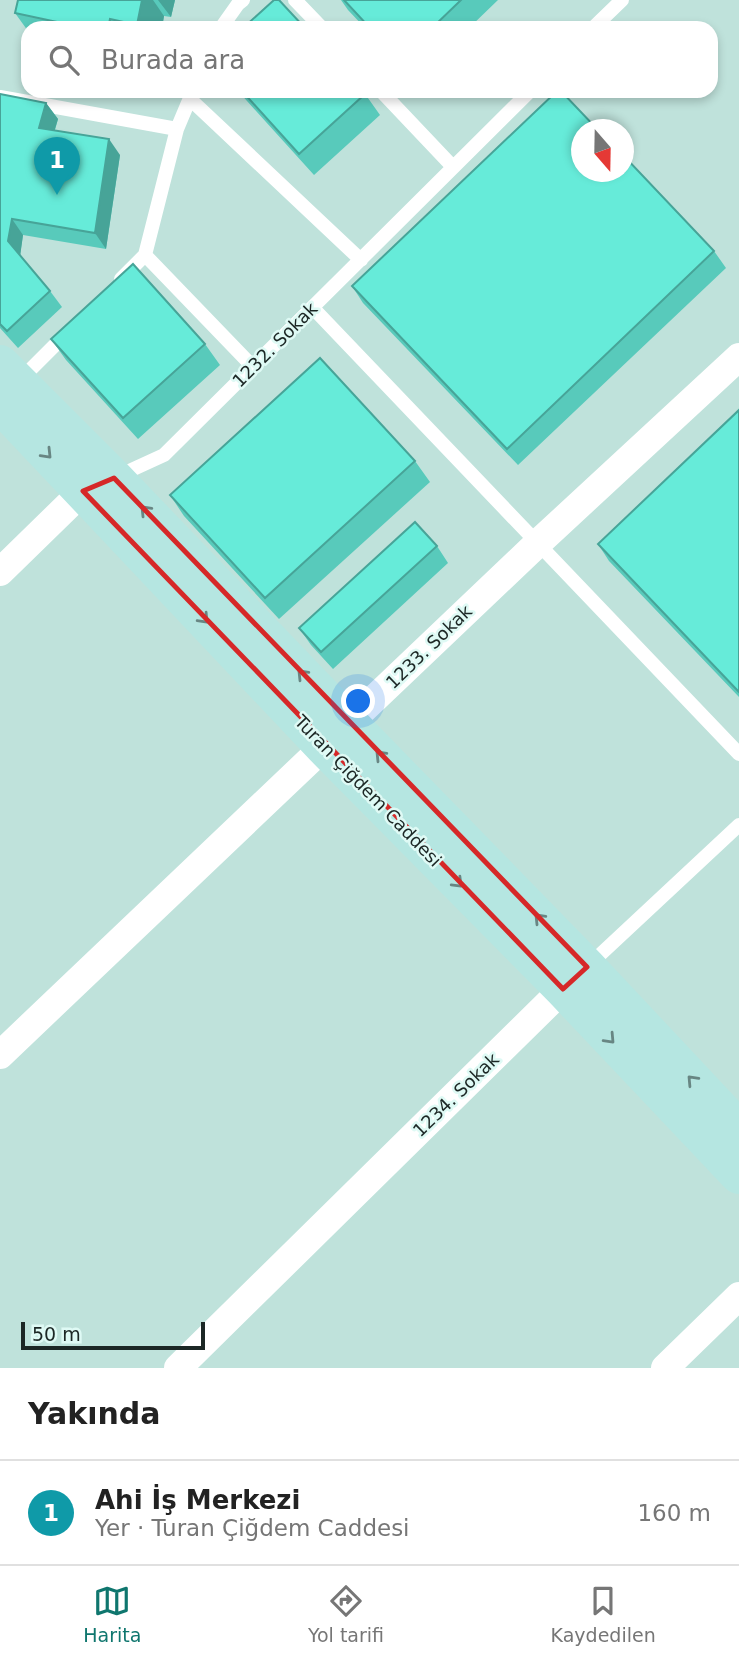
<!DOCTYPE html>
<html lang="tr">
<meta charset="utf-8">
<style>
:root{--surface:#fff;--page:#f6f6f6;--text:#222;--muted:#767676;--line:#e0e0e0;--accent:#0f766e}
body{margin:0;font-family:"DejaVu Sans",sans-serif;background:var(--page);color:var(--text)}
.compass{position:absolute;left:571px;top:119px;width:63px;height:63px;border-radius:50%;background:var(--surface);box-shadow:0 4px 10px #0003;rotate:160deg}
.scale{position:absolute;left:21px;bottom:18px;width:184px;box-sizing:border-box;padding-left:7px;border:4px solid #1c2725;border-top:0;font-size:19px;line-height:24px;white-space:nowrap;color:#1c2725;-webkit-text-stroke:5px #dffaf5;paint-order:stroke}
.you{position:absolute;left:359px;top:702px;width:24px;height:24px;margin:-18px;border:5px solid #fff;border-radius:50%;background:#1a73e8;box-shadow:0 0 0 10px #1a73e833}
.badge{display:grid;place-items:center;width:46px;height:46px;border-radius:50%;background:var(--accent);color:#fff;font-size:23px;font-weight:700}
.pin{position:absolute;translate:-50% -58px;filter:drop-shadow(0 2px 4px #0008)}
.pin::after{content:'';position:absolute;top:37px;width:24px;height:21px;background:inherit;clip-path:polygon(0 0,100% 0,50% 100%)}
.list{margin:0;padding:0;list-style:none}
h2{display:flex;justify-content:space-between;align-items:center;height:91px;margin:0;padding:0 28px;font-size:30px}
h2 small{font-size:23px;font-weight:400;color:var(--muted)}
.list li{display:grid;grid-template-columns:46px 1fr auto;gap:21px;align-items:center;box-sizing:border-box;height:105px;padding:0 28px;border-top:2px solid var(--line)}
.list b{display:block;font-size:26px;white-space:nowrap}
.list p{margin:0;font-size:23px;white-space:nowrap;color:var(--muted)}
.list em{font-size:23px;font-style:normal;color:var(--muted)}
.icon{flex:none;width:38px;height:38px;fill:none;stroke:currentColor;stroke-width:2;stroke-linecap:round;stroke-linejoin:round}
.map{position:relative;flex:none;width:739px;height:1368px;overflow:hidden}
.search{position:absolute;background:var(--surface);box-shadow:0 4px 10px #0003;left:21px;right:21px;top:21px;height:77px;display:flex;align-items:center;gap:18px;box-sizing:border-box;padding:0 24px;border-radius:21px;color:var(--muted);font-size:26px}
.sheet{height:196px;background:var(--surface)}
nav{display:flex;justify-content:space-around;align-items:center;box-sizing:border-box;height:98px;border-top:2px solid var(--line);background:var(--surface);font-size:19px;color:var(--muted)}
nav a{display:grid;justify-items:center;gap:4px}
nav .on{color:var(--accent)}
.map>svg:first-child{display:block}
.built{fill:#bfe2db;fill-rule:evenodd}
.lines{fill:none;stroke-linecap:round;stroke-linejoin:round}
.lane{stroke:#fff;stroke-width:14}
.street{stroke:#fff;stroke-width:28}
.secondary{stroke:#b5e6e1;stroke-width:38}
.wall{fill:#58cabb}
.shaded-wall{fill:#47a498}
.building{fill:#66ebd9;stroke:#47a498;stroke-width:2}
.oneway{stroke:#688683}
.marked{fill:none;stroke:#d62828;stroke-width:5;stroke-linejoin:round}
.labels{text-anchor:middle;stroke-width:5;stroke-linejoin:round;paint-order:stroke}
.street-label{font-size:18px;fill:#1c2725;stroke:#dffaf5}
</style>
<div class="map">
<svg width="739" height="1368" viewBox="0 0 739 1368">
<rect width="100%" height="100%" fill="#d2ede8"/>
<path class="built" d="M0 0H739V1368H0ZM28 28H711V91H28ZM582 130H624V172H582Z"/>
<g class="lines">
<path class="lane" d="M295 0 322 28
M221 28 238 4 243 0
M593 28 622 0
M381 91 453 167
M0 97 177 129
M190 99 361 260
M145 255 253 367
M121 279 145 255 177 129 193 91
M313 308 739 754
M20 380 67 333
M116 477 164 455 530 91
M589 965 739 825"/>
<path class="street" d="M0 572 83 491
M0 1055 538 543 739 357
M178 1368 563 989
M665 1368 739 1296"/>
<path class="secondary" d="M0 364 114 478 349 723 587 967 739 1129
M0 404 324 747 563 989 739 1175"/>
</g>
<path class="wall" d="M18 0H175L171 17 164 16 162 28H28V31L15 13Z
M341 0H498L469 28H365L348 10Z
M238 91H363L380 115 314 175Z
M0 94 46 103 58 119 55 130 120 155 106 249 23 235 20 255 50 291 62 307 18 348 0 328Z
M714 251 726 268 518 465 363 303 352 286Z
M51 339 205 344 220 365 138 439 66 360Z
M739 410V697L609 561 598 544Z
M415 461 430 482 279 619 184 516 170 495Z
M437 546 448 563 333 669 311 645 299 628Z"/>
<path class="shaded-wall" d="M142 0H153L164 16 162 28H139L137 25Z
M158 0H175L171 17Z
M110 19 116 28H108Z
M46 103 58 119 50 145 39 128Z
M109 139 120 155 106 249 95 233Z
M12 219 23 235 20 257 8 241Z"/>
<path class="building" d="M18 0H142L137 25 110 19 108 28H85L15 13Z
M274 0H279L305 28H243Z
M344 0H461L432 28H370Z
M242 91H363L365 94 299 154Z
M557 91H561L598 130H582V172H624V156L714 251 507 449 352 286Z
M0 94 46 103 39 128 109 139 95 233 12 219 8 241 50 291 7 331 0 324Z
M133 264 205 344 123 418 51 339Z
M320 358 415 461 265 598 170 495Z
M739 410V692L598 544Z
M415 522 437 546 321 652 299 628Z"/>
<defs><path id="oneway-chevron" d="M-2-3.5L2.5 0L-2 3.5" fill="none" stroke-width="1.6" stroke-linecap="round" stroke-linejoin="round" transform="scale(1.75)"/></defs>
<g class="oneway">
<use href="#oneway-chevron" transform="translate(47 454) rotate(46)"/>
<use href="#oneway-chevron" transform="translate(145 510) rotate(-134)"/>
<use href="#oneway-chevron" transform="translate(204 619) rotate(47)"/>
<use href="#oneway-chevron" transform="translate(302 674) rotate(-134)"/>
<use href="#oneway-chevron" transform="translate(380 755) rotate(-134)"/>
<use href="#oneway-chevron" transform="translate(458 883) rotate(45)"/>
<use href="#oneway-chevron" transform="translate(539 918) rotate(-134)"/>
<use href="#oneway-chevron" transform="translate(610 1039) rotate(47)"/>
<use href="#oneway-chevron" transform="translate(692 1080) rotate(-133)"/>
</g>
<path class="marked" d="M114 478 587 967 563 989 83 491Z"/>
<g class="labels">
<g class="street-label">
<text transform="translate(275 345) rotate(-45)" y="6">1232. Sokak</text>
<text transform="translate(429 647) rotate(-44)" y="6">1233. Sokak</text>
<text transform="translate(368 791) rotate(46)" y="6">Turan Çiğdem Caddesi</text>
<text transform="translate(456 1095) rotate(-44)" y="6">1234. Sokak</text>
</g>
</g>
</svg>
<svg class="compass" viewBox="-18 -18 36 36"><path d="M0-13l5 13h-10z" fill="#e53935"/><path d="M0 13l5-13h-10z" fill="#767676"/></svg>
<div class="scale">50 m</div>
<div class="you"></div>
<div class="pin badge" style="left:57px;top:195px;background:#0f9aa8">1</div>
<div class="search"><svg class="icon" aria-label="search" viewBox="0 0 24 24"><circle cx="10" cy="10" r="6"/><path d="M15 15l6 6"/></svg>Burada ara</div>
</div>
<section class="sheet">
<h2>Yakında<small></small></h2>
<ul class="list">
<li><span class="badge" style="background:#0f9aa8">1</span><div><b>Ahi İş Merkezi</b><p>Yer · Turan Çiğdem Caddesi</p></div><em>160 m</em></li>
</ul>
</section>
<nav>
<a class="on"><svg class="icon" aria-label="map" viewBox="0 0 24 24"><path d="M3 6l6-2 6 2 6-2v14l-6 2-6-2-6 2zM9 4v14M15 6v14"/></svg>Harita</a>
<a><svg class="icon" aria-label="directions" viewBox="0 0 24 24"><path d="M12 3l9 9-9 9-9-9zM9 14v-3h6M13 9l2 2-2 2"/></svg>Yol tarifi</a>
<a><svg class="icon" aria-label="saved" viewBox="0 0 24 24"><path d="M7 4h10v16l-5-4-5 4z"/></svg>Kaydedilen</a>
</nav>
